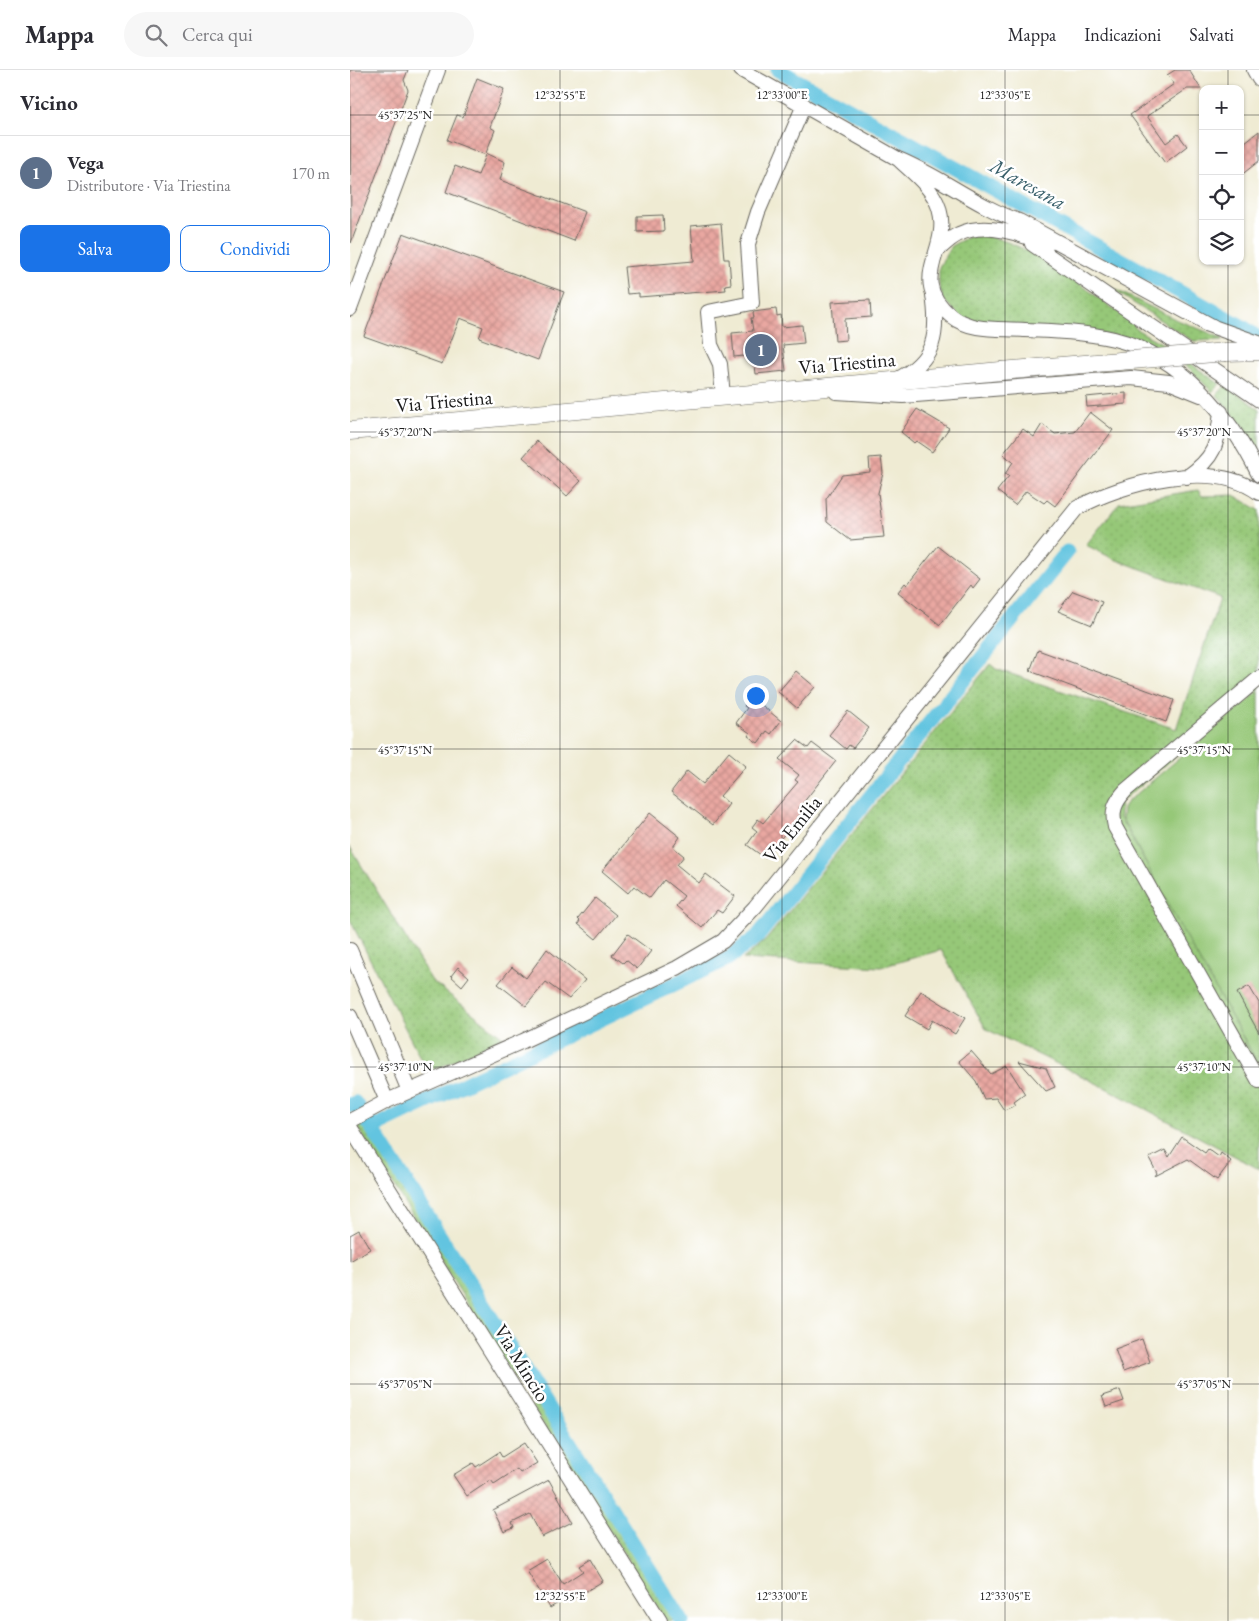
<!DOCTYPE html>
<html lang="it">
<meta charset="utf-8">
<style>
:root{--surface:#fff;--page:#f7f7f7;--text:#2b2b33;--muted:#7c7c81;--line:#e1e1e2;--accent:#1a73e8}
body{margin:0;font-family:"EB Garamond",serif;background:var(--page);color:var(--text)}
.controls{position:absolute;right:15px;top:15px;display:grid;overflow:hidden;border-radius:10px;box-shadow:0 1px 4px #0004}
.controls button{width:45px;height:45px;display:grid;place-items:center;padding:0;border:0;border-bottom:1px solid var(--line);background:var(--surface);color:var(--text);font:25px sans-serif}
.you{position:absolute;left:405px;top:625px;width:18px;height:18px;margin:-12px;border:4px solid #fff;border-radius:50%;background:#1a73e8;box-shadow:0 0 0 8px #1a73e833}
.badge{display:grid;place-items:center;width:32px;height:32px;border-radius:50%;background:var(--accent);color:#fff;font-size:16px;font-weight:700}
.pin{position:absolute;translate:-50% -50%;border:2px solid #fff;box-shadow:0 1px 5px #0006}
.list{margin:0;padding:0;list-style:none}
h2{display:flex;justify-content:space-between;align-items:center;height:65px;margin:0;padding:0 20px;font-size:21px}
h2 small{font-size:16px;font-weight:400;color:var(--muted)}
.list li{display:grid;grid-template-columns:32px 1fr auto;gap:15px;align-items:center;box-sizing:border-box;height:75px;padding:0 20px;border-top:1px solid var(--line)}
.list b{display:block;font-size:19px;white-space:nowrap}
.list p{margin:0;font-size:16px;white-space:nowrap;color:var(--muted)}
.list em{font-size:16px;font-style:normal;color:var(--muted)}
.actions{display:flex;gap:10px;padding:15px 20px}
.actions a{flex:1;padding:11px 0;border:1px solid var(--accent);border-radius:10px;text-align:center;font-size:18px;color:var(--accent)}
.actions .main{background:var(--accent);color:#fff}
.icon{flex:none;width:28px;height:28px;fill:none;stroke:currentColor;stroke-width:2;stroke-linecap:round;stroke-linejoin:round}
.map{position:relative;flex:none;width:909px;height:1551px;overflow:hidden}
header{display:flex;align-items:center;gap:30px;box-sizing:border-box;height:70px;padding:0 25px;background:var(--surface);border-bottom:1px solid var(--line)}
header strong{font-size:24px}
nav{display:flex;gap:28px;margin-inline-start:auto;font-size:18px}
.search{width:350px;height:45px;background:var(--page);display:flex;align-items:center;gap:12px;box-sizing:border-box;padding:0 18px;border-radius:28px;color:var(--muted);font-size:19px}
main{display:flex}
aside{flex:1;background:var(--surface)}
.map>svg:first-child{display:block}
.grass{fill:url(#grass-dots);stroke:#59724a}
.garden{fill:#96c878;stroke:#59724a}
.lines{fill:none;stroke-linecap:round;stroke-linejoin:round}
.canal{stroke:#62c4e0;stroke-width:15}
.building{fill:url(#building-cross-hatch)}
.minor-casing{stroke:#66645c;stroke-width:16}
.major-casing{stroke:#66645c;stroke-width:19}
.minor{stroke:#fff;stroke-width:14}
.major{stroke:#fff;stroke-width:18}
.major-bridge-casing{stroke:#66645c;stroke-width:19;stroke-linecap:butt}
.major-bridge{stroke:#fff;stroke-width:18}
.ticks{fill:none;stroke:#1c1c1c;stroke-width:1;stroke-opacity:0.45}
.labels{text-anchor:middle;stroke-width:5;stroke-linejoin:round;paint-order:stroke}
.street-label{font-size:20px;fill:#1c1c1c;stroke:#fff}
.water-label{font-size:21px;font-style:italic;fill:#385f6a;stroke:#fff}
.ticks-label{font-size:12px;text-anchor:middle;fill:#1c1c1c;stroke:#fff;stroke-width:5;stroke-linejoin:round;paint-order:stroke}
</style>
<header>
<strong>Mappa</strong>
<div class="search"><svg class="icon" aria-label="search" viewBox="0 0 24 24"><circle cx="10" cy="10" r="6"/><path d="M15 15l6 6"/></svg>Cerca qui</div>
<nav><a>Mappa</a><a>Indicazioni</a><a>Salvati</a></nav>
</header>
<main>
<aside>
<h2>Vicino<small></small></h2>
<ul class="list">
<li><span class="badge" style="background:#5c6f8a">1</span><div><b>Vega</b><p>Distributore · Via Triestina</p></div><em>170 m</em></li>
</ul>
<div class="actions"><a class="main">Salva</a><a>Condividi</a></div>
</aside>
<div class="map">
<svg width="909" height="1551" viewBox="0 0 909 1551">
<defs>
<pattern id="grass-dots" width="8" height="8" patternUnits="userSpaceOnUse" patternTransform="scale(1.25)"><rect width="8" height="8" fill="#96c878"/><path d="M2 2h.1M6 6h.1" fill="none" stroke="#81ab67" stroke-width="1.8" stroke-linecap="round"/></pattern>
<pattern id="building-cross-hatch" width="8" height="8" patternUnits="userSpaceOnUse" patternTransform="scale(1.25)"><rect width="8" height="8" fill="#e9a7a1"/><path d="M0 0l8 8M0 8l8-8" fill="none" stroke="#c78f8a"/></pattern>
</defs>
<rect width="100%" height="100%" fill="#fff"/>
<filter id="ink" filterUnits="userSpaceOnUse"><feTurbulence type="fractalNoise" baseFrequency=".02" numOctaves="2"/><feDisplacementMap in="SourceGraphic" scale="10" xChannelSelector="R" yChannelSelector="G"/><feConvolveMatrix kernelMatrix="1 2 1 2 8 2 1 2 1" color-interpolation-filters="sRGB"/></filter>
<filter id="wash" filterUnits="userSpaceOnUse"><feTurbulence type="fractalNoise" baseFrequency=".0096" numOctaves="4" result="noise"/><feDisplacementMap in="SourceGraphic" scale="20" xChannelSelector="R" yChannelSelector="G"/><feGaussianBlur stdDeviation="1.12" result="paint"/><feColorMatrix in="noise" values="0 0 0 0 0 0 0 0 0 0 0 0 0 0 0 0 0 1.4 0 .05"/><feComposite in="paint" operator="in"/></filter>
<g filter="url(#wash)">
<rect width="100%" height="100%" fill="#efebd3"/>
<path class="grass" d="M632 165C685 174 739 222 783 253L786 259 811 273 870 314 862 322 839 298 808 279 778 267 637 254 610 247 593 229 589 215V197L601 176 618 167Z
M754 214 825 249 872 268 873 270 844 271 838 268Z
M876 315 909 339V382L893 356 867 325Z
M848 420 852 426 884 425 909 440V619L770 732V747L909 996V1099L752 1016 636 959 591 880 531 897 393 889 416 870 640 594 646 599 826 659 870 528 764 489 736 475 769 433Z
M0 777 82 911 153 967 78 1003 0 850Z
M9 1046 34 1086 327 1551H316L12 1065 5 1048Z"/>
<path class="garden" d="M909 621V995L837 869 772 749 773 739 777 732Z"/>
<g class="lines">
<path class="canal" d="M428 0 893 257 905 266
M0 1035 5 1033 22 1058 332 1551
M22 1058 377 889 407 867 717 482"/>
</g>
<g id="blocks">
<path class="building" d="M0 0H58L54 10 58 20 1 173Z
M825 0H839L851 19H837L797 46 816 73 828 64 837 76 815 93 780 45 824 14 817 5Z
M127 8 154 19 140 57 145 60 136 83 155 92 150 110 235 142 224 171 96 122 105 96 128 105 136 85 97 70 107 45 113 47Z
M909 61V91L890 106V76Z
M313 145 314 161 287 162V146Z
M371 153 374 189H379L381 214 375 215 376 220 289 227V223L277 224 274 197 344 191 341 156Z
M53 163 214 222 188 290 129 268 133 257 110 248 92 294 14 266Z
M520 230 521 247 495 249 496 270 485 271 482 232Z
M426 239 427 246 431 245 432 257 452 255 454 273 433 275 436 301 406 304 404 285 384 287 382 263 403 261 401 248H404L403 242Z
M776 323V334L737 337 736 327Z
M567 339 599 358 582 382 566 371 564 373 551 362Z
M740 342 763 360 705 436 697 430 694 433 676 421 665 435 647 421 659 406 655 404 663 392 653 384 673 359 684 367 692 354 705 364 725 362Z
M187 371 231 411 217 426 173 387Z
M531 387 533 403 528 423 534 467 500 470 477 452 476 429 492 405 520 402 519 388Z
M588 476 630 509 623 518 621 515 590 555 548 522 555 513 557 515Z
M723 521 752 532 742 555 708 541Z
M688 580 824 630 816 652 680 601Z
M446 601 465 617 447 638 428 622Z
M402 627 431 651 421 664 417 661 408 673 398 666 400 663 386 653 397 638 394 636Z
M498 641 519 658 503 678 499 675 496 679 479 665Z
M447 670 458 678 462 673 486 691 449 738 453 741 415 788 397 775 407 761 402 757 408 749 413 753 448 712 445 710 449 705 429 689Z
M379 682 396 696 370 726 379 734 363 755 321 722 337 701 353 714Z
M300 743 330 767 323 777 334 786 327 795 349 813 356 804 385 826 372 843 367 840 352 858 326 836 334 826 314 810 300 828 284 816 278 823 252 801Z
M245 828 266 845 246 869 228 854 230 851 228 849Z
M278 864 301 881 287 899 276 890 273 893 262 885Z
M197 879 235 910 219 929 196 912 176 936 148 914 162 897 176 908Z
M108 897 119 907 112 916 101 906Z
M899 916 909 933V963L887 923Z
M571 921 615 948 605 964 582 950 577 959 555 946Z
M621 981 641 1004 657 996 675 1024 664 1032 666 1035 654 1040 646 1028 634 1029 626 1011 609 991Z
M669 991 696 998 705 1017 696 1021Z
M832 1067 855 1083 858 1079 869 1087 871 1083 881 1091 867 1110 838 1089 805 1106 807 1103 799 1088 815 1080 819 1087Z
M9 1160 20 1179 0 1191V1165Z
M792 1269 800 1292 773 1302 765 1279Z
M770 1320 774 1331 756 1337 752 1326Z
M174 1373 187 1393 170 1403 167 1399 144 1414 141 1410 117 1426 103 1405 123 1393 126 1397 149 1382 152 1387Z
M199 1410 222 1452 192 1467 180 1444 162 1453 164 1458 154 1462 143 1440Z
M197 1489 213 1514 233 1501 229 1496 240 1489 253 1511 218 1532 216 1528 200 1538 177 1501Z"/>
</g>
</g>
<g filter="url(#ink)">
<use href="#blocks" fill-opacity="0" stroke="#66645c" stroke-width="1"/>
<g class="lines">
<defs>
<path id="minor" d="M391 0 548 89C590 106 626 136 669 151L864 257
M904 0 909 9
M548 89C563 103 582 117 589 138 602 181 555 208 601 246 621 262 650 258 674 260 704 261 735 262 764 269 832 286 880 345 909 405
M682 174 909 330
M587 181C594 175 600 168 609 164 635 151 672 164 697 175
M0 239 88 0
M855 254 909 273
M548 309C585 289 589 265 583 225
M486 322 553 326 781 308 819 312 851 325
M373 326 370 294 361 275 358 242 402 233 398 174 408 142 454 35
M837 407C865 387 867 376 871 342
M909 608 776 720C765 732 761 741 765 757L909 1011
M0 880 59 1021
M0 946 37 1031
M0 1051 37 1031 173 971 327 898 373 871 405 837 727 438C773 413 863 388 909 423
M0 1057 310 1551"/>
<path id="major" d="M876 282 909 281
M0 361 651 301"/>
</defs>
<use href="#minor" class="minor-casing"/>
<use href="#major" class="major-casing"/>
<use href="#minor" class="minor"/>
<use href="#major" class="major"/>
<defs>
<path id="major-bridge" d="M651 301 876 282"/>
</defs>
<use href="#major-bridge" class="major-bridge-casing"/>
<use href="#major-bridge" class="major-bridge"/>
</g>
</g>
<path class="ticks" d="M210 0V1551M432 0V1551M655 0V1551M878 0V19M0 45H853M890 45H909M878 191V1551M0 362H909M0 679H909M0 997H909M0 1314H909"/>
<g class="labels">
<g class="street-label">
<text transform="translate(497 293) rotate(-5)" y="7">Via Triestina</text>
<text transform="translate(94 331) rotate(-5)" y="7">Via Triestina</text>
<text transform="translate(442 759) rotate(-51)" y="7">Via Emilia</text>
<text transform="translate(172 1293) rotate(58)" y="7">Via Mincio</text>
</g>
<g class="water-label">
<text transform="translate(678 114) rotate(29)" y="7">Maresana</text>
</g>
</g>
<g class="ticks-label">
<text x="210" y="29">12°32'55"E</text>
<text x="432" y="29">12°33'00"E</text>
<text x="655" y="29">12°33'05"E</text>
<text x="55" y="49">45°37'25"N</text>
<text x="55" y="366">45°37'20"N</text>
<text x="854" y="366">45°37'20"N</text>
<text x="55" y="684">45°37'15"N</text>
<text x="854" y="684">45°37'15"N</text>
<text x="55" y="1001">45°37'10"N</text>
<text x="854" y="1001">45°37'10"N</text>
<text x="55" y="1318">45°37'05"N</text>
<text x="854" y="1318">45°37'05"N</text>
<text x="210" y="1530">12°32'55"E</text>
<text x="432" y="1530">12°33'00"E</text>
<text x="655" y="1530">12°33'05"E</text>
</g>
</svg>
<div class="controls">
<button>+</button>
<button>−</button>
<button><svg class="icon" aria-label="locate" viewBox="0 0 24 24"><circle cx="12" cy="12" r="6"/><path d="M12 2v4M12 18v4M2 12h4M18 12h4"/></svg></button>
<button><svg class="icon" aria-label="layers" viewBox="0 0 24 24"><path d="M12 4l9 5-9 5-9-5zM3 14l9 5 9-5"/></svg></button>
</div>
<div class="you"></div>
<div class="pin badge" style="left:411px;top:280px;background:#5c6f8a">1</div>
</div>
</main>
